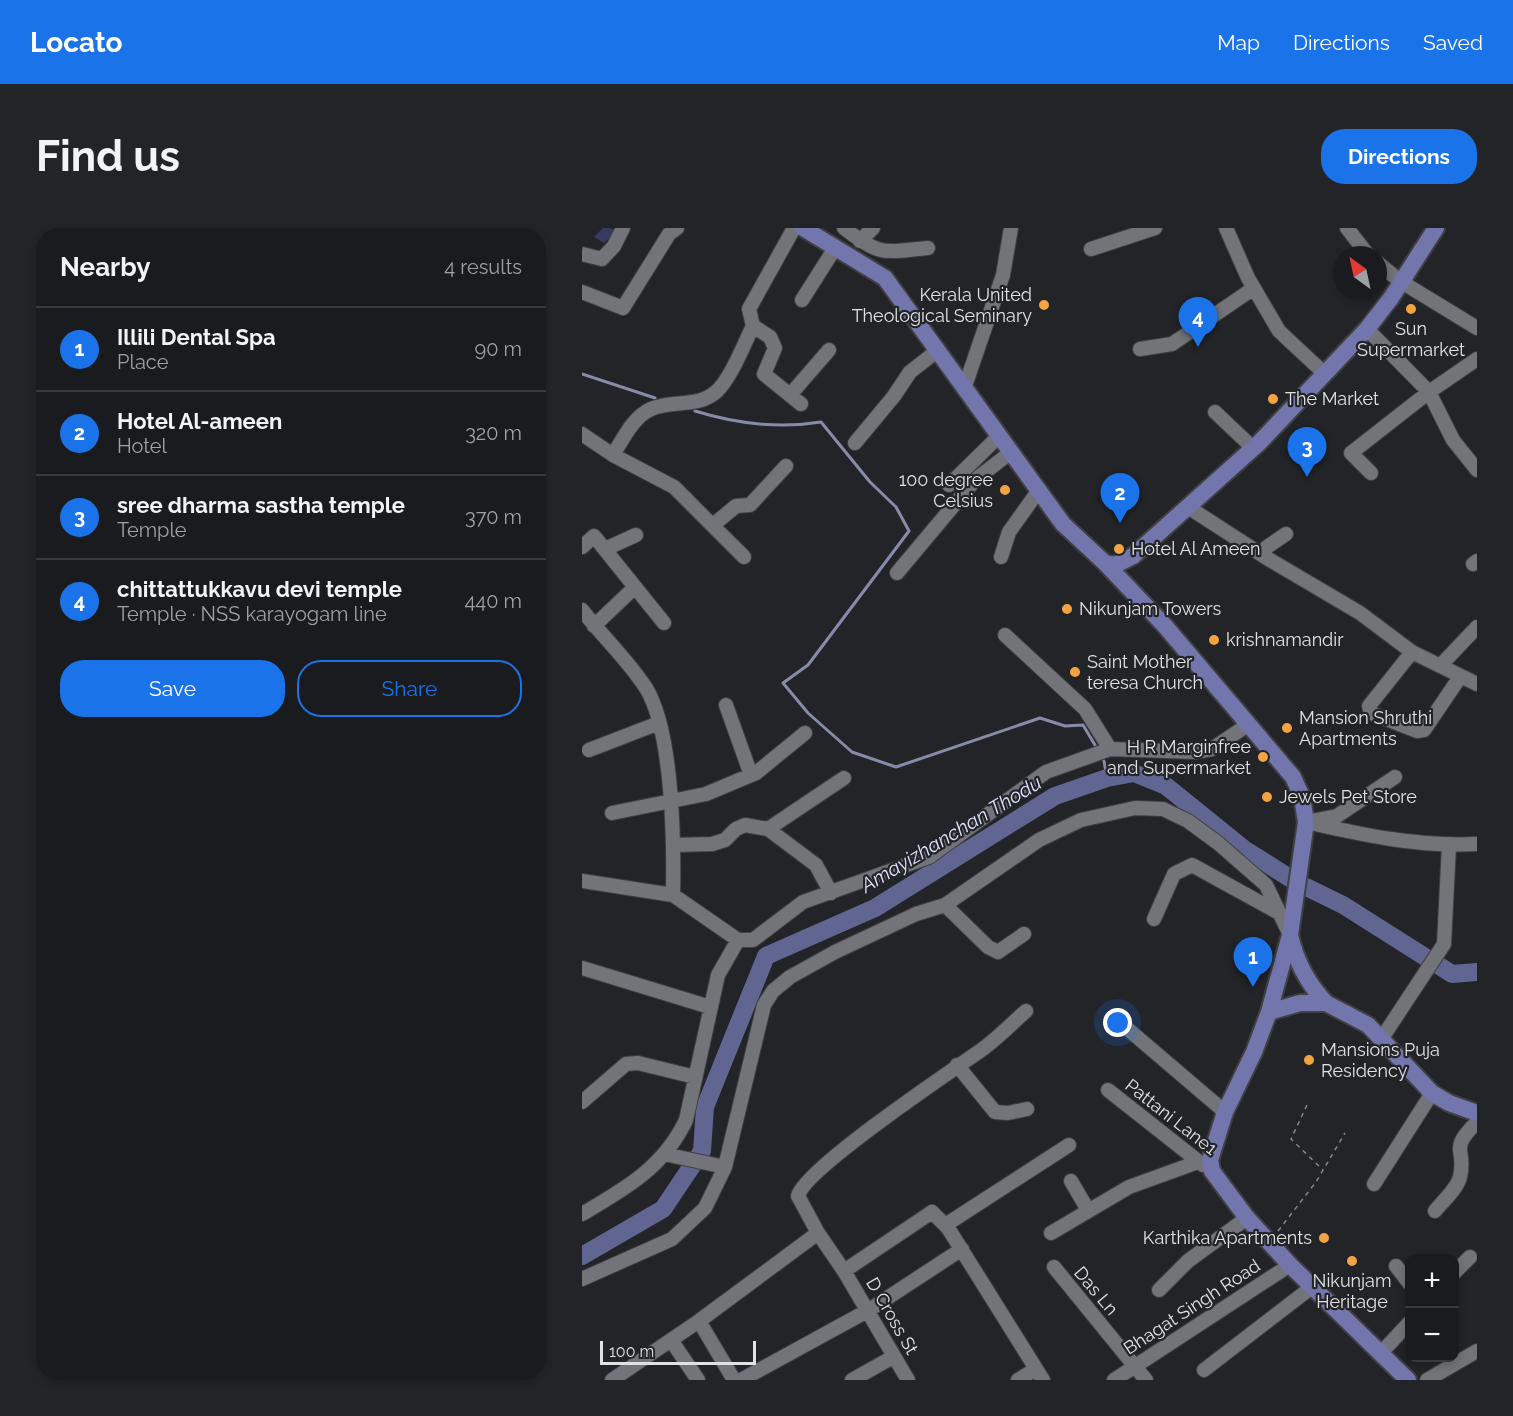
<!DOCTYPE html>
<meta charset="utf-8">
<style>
:root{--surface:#1a1b1e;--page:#232427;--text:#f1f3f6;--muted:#9fa1a4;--line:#38393c;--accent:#1a73e8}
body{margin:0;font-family:Raleway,sans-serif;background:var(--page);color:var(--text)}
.controls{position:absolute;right:18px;bottom:18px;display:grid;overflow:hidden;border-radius:12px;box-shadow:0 3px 9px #0003}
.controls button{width:54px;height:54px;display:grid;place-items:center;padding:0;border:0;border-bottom:2px solid var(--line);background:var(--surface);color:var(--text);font:30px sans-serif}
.compass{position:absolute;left:751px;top:18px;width:54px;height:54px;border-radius:50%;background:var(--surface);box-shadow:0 3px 9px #0003;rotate:327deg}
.scale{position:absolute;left:18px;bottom:15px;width:156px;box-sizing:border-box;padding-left:6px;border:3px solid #e0e1e3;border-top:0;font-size:16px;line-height:21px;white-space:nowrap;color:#e0e1e3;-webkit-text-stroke:4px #232428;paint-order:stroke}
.you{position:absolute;left:536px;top:795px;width:21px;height:21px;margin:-15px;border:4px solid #fff;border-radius:50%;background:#1a73e8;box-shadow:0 0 0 9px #1a73e833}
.badge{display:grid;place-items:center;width:39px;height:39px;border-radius:50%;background:var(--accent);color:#fff;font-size:20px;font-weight:700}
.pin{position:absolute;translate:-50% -50px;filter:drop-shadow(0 2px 3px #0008)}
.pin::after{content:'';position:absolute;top:32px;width:21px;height:18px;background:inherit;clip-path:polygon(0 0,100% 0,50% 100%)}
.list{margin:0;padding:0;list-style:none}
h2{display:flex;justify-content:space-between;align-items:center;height:78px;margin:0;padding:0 24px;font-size:26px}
h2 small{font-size:20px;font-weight:400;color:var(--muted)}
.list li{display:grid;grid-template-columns:39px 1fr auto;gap:18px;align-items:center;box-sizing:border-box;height:84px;padding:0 24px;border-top:2px solid var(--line)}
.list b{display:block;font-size:22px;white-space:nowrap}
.list p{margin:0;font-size:20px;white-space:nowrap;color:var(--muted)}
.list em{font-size:20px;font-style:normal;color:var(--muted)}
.actions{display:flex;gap:12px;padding:18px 24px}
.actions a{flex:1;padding:14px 0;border:2px solid var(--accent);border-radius:24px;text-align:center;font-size:21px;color:var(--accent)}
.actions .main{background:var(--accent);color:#fff}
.map{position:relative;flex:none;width:895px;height:1152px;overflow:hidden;border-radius:24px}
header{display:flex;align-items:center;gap:36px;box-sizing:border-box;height:84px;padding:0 30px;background:var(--accent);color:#fff}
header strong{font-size:28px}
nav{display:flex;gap:33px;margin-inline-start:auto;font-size:21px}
.intro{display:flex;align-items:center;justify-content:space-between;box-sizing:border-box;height:144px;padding:0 36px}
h1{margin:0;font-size:42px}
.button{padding:15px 27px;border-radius:24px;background:var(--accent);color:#fff;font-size:21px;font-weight:700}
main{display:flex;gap:36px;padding:0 36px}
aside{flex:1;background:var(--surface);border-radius:24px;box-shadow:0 3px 9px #0003}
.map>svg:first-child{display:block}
.green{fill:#383b61}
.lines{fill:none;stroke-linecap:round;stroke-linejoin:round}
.stream{stroke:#868baa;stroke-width:3}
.river{stroke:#606691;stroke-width:18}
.minor-casing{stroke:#404043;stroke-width:16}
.major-casing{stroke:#404043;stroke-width:20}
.path{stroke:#87888b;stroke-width:1.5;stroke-dasharray:4.5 4.5;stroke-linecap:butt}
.minor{stroke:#737479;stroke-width:14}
.major{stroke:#7276ad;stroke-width:16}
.poi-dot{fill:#f3a442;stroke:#232428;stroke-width:2}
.labels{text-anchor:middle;stroke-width:4.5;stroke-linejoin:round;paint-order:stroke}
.poi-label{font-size:18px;fill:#e0e1e3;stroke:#232428;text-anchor:start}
.street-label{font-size:18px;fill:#e0e1e3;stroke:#232428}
.water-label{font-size:20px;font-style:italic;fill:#dce1fe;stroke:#232428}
</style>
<header>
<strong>Locato</strong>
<nav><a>Map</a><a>Directions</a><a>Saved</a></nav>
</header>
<div class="intro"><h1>Find us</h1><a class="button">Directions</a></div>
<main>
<aside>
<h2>Nearby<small>4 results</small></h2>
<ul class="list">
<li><span class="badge">1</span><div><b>Illili Dental Spa</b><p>Place</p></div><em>90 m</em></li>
<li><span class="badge">2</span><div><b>Hotel Al-ameen</b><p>Hotel</p></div><em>320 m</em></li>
<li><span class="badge">3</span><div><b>sree dharma sastha temple</b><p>Temple</p></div><em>370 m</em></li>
<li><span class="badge">4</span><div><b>chittattukkavu devi temple</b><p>Temple · NSS karayogam line</p></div><em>440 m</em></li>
</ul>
<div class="actions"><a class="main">Save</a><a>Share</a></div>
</aside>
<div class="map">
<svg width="895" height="1152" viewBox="0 0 895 1152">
<rect width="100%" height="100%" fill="#232428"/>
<path class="green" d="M21 0H29L33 4 22 15 12 9Z"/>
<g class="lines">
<path class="stream" d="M0 146 73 170
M113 183C155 196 196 201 239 194L288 254 314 279 327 303 226 437 201 455 226 485 270 524 314 539 458 490 483 498 501 497 513 517
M522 533 525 550"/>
<path class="river" d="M0 1028 81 981 120 923 123 879 184 728 293 680 473 568 525 550 552 545 584 558 662 621 714 654 761 677 870 746 895 744"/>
<defs>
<path id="minor" d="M262 0C299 29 301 24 346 20
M644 0 666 50 697 103 743 146
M765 0 786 27
M278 13 291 0
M509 21 573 0
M0 26 20 31 32 18 41 0
M796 35 818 53 895 100
M0 64 41 80 87 6 95 0
M220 72 253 20
M171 98 188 109 193 120 182 146 219 176
M785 101 847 164 871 212 895 242
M558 121 590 116 672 60
M382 161 421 47 429 0
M208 167 247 122
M633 184 671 220
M0 206 31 227 92 259 162 329
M273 215 312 168 328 144 355 123
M31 227C41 211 51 189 69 181 91 171 115 181 135 163 149 150 162 116 171 98L167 81 212 0
M789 245 769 225 847 164 895 131
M367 257 417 208
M606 279 688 332 778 385 830 424 895 456
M131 297 154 278 168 277 204 238
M0 319 12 308 82 395
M23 321 54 307
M680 327 685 319 704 306
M419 329 427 304 457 262
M891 336 895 333
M315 345 393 252 429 224
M0 382C20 408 46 432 64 460 91 504 92 615 91 667
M12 398 53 359
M423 407 503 481 528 521
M830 424 787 478 789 485 835 503 842 502 878 449
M858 438 895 399
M144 477 169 547
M7 522 77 495
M30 585 124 566 174 545 223 505
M729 593 755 588 813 549
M724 594C781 607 836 619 895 616
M186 601 234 637 249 665
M93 617 130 616 143 612 154 601 163 597 186 601 262 550
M0 653 91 667 156 712H171L221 674 347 629 464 544 528 521 613 524 630 521 667 496
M363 677 406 719 416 724 442 706
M572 691 592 646 610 637 699 686
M0 740 128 779
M541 797 643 884
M800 810 862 716 867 617
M375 837 413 884 426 885 445 881
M526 862 621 937
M0 874 44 836 56 835 113 849
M82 926 143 939
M489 953 506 982
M792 956 850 865
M853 983C861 973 875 961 878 949 885 919 865 924 895 894
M0 986C43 961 82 939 104 892L136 747 156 712
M236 1005 216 968C223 941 365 846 395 825 413 813 428 797 444 783
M469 1005 547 959 616 934
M814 1038 828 1056
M472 1039 564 1152
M262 1043 326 1152
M872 1045 888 1029
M0 1051 90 1011 123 980 143 939 182 777 191 763 208 749 253 724 334 686 363 677 457 612 499 592 553 580 581 581 606 593 636 615 684 657 708 707
M577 1062 606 1033 665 990
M117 1093 152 1152
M89 1112 116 1152
M798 1126 828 1094
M622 1142 730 1059
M30 1152 117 1093 236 1005 262 1043 350 984 366 1000
M159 1152 287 1082 380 1021
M270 1152 311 1129
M436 1152 454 1141
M461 1152 366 1000 368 994 487 917
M532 1152 708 1037
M845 1152 895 1123"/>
<path id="major" d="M221 0 303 50 481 296 523 335 583 398 711 549 720 569 724 594 708 707 687 784 672 824 643 884 628 932 630 943 665 990 708 1037 826 1152
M523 335 533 337 551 328 677 215 785 101 809 70 854 0
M708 707C714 734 725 755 744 775
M687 784 718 775H744L786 797 850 865 867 875 895 885"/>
</defs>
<use href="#minor" class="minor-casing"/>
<use href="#major" class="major-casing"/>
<path class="path" d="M725 877 709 911 741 942
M696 1003 734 954 763 905"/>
<use href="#minor" class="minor"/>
<use href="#major" class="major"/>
</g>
<g class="poi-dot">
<circle cx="462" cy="77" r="6"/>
<circle cx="829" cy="81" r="6"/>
<circle cx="691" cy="171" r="6"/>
<circle cx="423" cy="262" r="6"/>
<circle cx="537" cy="321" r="6"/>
<circle cx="485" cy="381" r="6"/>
<circle cx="632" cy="412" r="6"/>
<circle cx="493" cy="444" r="6"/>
<circle cx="705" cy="500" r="6"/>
<circle cx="681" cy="529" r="6"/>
<circle cx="685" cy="569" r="6"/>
<circle cx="727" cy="832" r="6"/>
<circle cx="742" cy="1010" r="6"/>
<circle cx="770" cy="1033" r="6"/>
</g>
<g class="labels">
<g class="poi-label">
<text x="450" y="73" text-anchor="end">Kerala United<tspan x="450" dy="21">Theological Seminary</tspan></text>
<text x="829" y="107" text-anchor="middle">Sun<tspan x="829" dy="21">Supermarket</tspan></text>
<text x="703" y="177">The Market</text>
<text x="411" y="258" text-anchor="end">100 degree<tspan x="411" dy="21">Celsius</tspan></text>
<text x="549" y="327">Hotel Al Ameen</text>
<text x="497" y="387">Nikunjam Towers</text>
<text x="644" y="418">krishnamandir</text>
<text x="505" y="440">Saint Mother<tspan x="505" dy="21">teresa Church</tspan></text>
<text x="717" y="496">Mansion Shruthi<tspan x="717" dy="21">Apartments</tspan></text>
<text x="669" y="525" text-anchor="end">H R Marginfree<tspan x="669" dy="21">and Supermarket</tspan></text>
<text x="697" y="575">Jewels Pet Store</text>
<text x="739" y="828">Mansions Puja<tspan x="739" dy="21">Residency</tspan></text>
<text x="730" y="1016" text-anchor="end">Karthika Apartments</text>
<text x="770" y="1059" text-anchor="middle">Nikunjam<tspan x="770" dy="21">Heritage</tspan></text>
</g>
<g class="street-label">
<text transform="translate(589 889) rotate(38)" y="6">Pattani Lane1</text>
<text transform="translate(514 1063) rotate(50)" y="6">Das Ln</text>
<text transform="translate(610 1079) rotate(-33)" y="6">Bhagat Singh Road</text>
<text transform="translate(310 1088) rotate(60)" y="6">D Cross St</text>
</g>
<g class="water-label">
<text transform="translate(369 606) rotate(-31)" y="7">Amayizhanchan Thodu</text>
</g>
</g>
</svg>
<div class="controls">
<button>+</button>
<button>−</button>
</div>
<svg class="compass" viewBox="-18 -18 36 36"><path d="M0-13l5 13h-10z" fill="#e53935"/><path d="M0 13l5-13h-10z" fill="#9fa1a4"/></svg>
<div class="scale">100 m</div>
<div class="you"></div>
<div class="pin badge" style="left:671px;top:759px">1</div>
<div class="pin badge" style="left:538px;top:295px">2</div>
<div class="pin badge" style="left:725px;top:249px">3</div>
<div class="pin badge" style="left:616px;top:119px">4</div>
</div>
</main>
